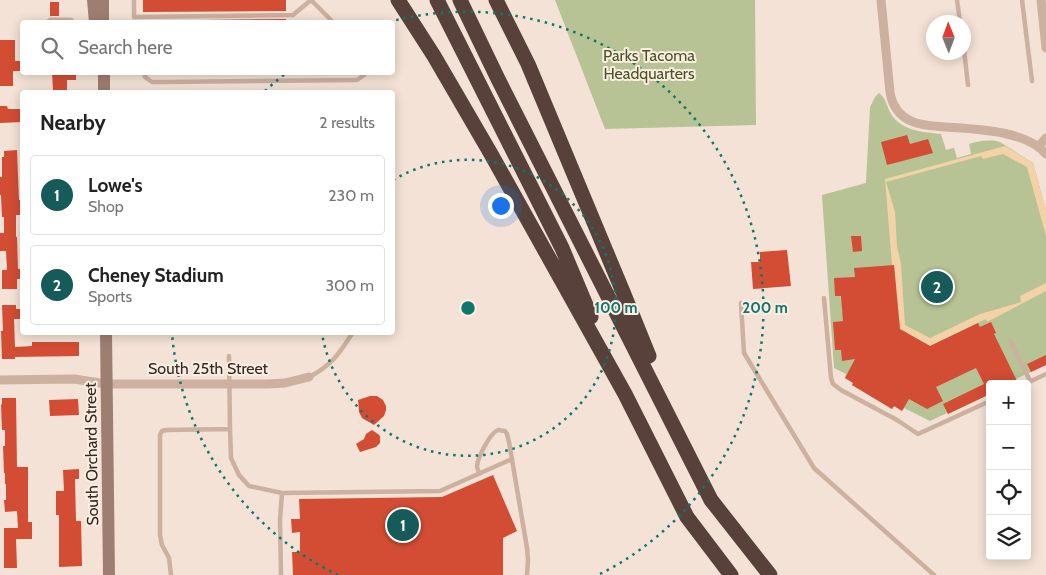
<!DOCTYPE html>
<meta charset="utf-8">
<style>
:root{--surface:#fff;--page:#f2f2f2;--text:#222;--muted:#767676;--line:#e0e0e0;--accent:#165a59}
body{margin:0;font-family:Cabin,sans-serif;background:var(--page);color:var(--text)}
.controls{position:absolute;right:15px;bottom:15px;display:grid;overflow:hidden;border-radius:5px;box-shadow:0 2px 12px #0003}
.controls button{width:45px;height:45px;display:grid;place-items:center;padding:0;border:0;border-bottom:1px solid var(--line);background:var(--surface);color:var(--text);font:25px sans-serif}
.compass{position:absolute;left:926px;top:15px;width:45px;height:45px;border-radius:50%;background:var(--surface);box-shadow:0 2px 12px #0003;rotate:359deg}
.you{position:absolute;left:500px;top:205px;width:18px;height:18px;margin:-12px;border:4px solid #fff;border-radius:50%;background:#1a73e8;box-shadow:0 0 0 8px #1a73e833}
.badge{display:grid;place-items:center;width:32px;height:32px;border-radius:50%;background:var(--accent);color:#fff;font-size:16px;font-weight:700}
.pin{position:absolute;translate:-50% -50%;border:2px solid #fff;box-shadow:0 1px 5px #0006}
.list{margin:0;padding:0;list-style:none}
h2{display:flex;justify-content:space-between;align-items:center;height:65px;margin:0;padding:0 20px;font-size:21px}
h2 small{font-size:16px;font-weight:400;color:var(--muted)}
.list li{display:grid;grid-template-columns:32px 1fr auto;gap:15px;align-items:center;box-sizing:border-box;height:80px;margin:0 10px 10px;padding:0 10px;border:1px solid var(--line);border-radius:5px}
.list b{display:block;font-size:19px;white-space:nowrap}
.list p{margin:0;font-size:16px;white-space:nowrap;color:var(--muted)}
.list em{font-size:16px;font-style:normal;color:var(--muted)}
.icon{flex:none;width:28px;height:28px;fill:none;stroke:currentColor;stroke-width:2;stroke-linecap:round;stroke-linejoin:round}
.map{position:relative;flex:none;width:1046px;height:575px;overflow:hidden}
.search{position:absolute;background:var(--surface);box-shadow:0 2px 12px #0003;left:20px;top:20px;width:375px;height:55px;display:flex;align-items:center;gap:12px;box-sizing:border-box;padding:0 18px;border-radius:5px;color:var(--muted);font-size:19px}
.panel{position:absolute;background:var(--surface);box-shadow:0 2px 12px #0003;left:20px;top:90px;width:375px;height:245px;border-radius:5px}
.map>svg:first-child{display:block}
.green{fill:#b7c394}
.sand{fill:#f3d2a7}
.building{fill:#d24d34}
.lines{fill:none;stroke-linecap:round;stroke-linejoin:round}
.lane{stroke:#ccb0a0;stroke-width:4.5}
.street{stroke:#ccb0a0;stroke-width:9}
.secondary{stroke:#9f7e72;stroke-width:12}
.highway{stroke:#57413a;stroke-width:15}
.ring{fill:none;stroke:#0f766e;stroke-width:2.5;stroke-dasharray:2.5 5}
.labels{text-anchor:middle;stroke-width:4;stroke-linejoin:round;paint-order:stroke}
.park-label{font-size:16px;fill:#485526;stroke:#fbede2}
.street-label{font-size:16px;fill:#352824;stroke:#fbede2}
.centre{fill:#0f766e;stroke:#fbede2;stroke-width:2.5}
.ring-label{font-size:15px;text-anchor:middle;font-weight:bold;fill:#0f766e;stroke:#fbede2;stroke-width:4;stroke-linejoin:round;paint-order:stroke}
</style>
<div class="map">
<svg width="1046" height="575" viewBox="0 0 1046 575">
<rect width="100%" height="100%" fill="#f3e2d5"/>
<path class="green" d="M555 0H755L756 125 605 129Z
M879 93C887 100 886 105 891 114 902 131 922 132 941 134L946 150 954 148 957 158 971 154 969 144C979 141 989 139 1000 142L1033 163 1046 210V365L1016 379 990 384V394L948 414 947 413 930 421 904 408 902 411 894 406 892 409 852 385 853 383 845 378 846 374 834 368 822 195 866 183 870 107 875 97Z"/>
<path class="sand" d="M1005 146 1033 163 1046 210V236L1027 167 1003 154 983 159 981 156 886 182 895 212 897 246 901 264 905 325 930 338 980 314 1021 302 1020 296 1046 283V291L987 322 986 319 930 346 900 329 894 265H892L885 179Z"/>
<path class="building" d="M143 0H286V11L143 12Z
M50 2H59V16H50Z
M286 19V22H200V20Z
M0 40H15V61H22V71H13V86H0Z
M52 72H76V80H67V90H53Z
M0 106H7L8 109H21V114H22V122L0 123Z
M907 135 910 144 928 139 933 153 887 165 881 142Z
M17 150 19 200H22V215H16V237H17L18 269H22V279H17V289H2V270H7L6 251H0V233H4V217H2L1 195H0V177H2V157H4V151Z
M851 236H861L862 251 853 252Z
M787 250 791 286 753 289 751 262H760V252Z
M894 265 900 329 930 346 978 323 980 327 991 322 996 333 994 334 1017 381 1011 384H990V394L948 414 943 404 984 384 976 368 936 387 943 401 927 409 909 399 902 411 894 406 892 409 852 385 853 383 845 378 855 359 842 361 841 350H835L833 322 843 321 841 296H835L834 278 855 277 854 268Z
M2 305H16V309H22V319H14L15 347 32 346V342H79V356L15 357V359H2L1 331H3Z
M1046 355V365L1031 372 1027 364Z
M370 396H377L383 400 386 406V410L384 416 374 425 362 418 359 412 358 400Z
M2 398H16L17 467H28V522H32V539H16L17 568H4V528H18L17 511 5 512 4 500H6V484H5V473H4L3 446H5V430H2L1 405 2 404Z
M78 399 79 415 50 416 49 400Z
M372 430 378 434 380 436V443L376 447 360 452 356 444 364 439 366 434Z
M79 469V479H75L76 521H81L82 566 59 567V515H56V491H64L63 470Z
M493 475 517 531 503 538V575H293L292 552H300V532L292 533 291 519H300L299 499 442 497Z"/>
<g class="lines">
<path class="lane" d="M134 0V17L293 15 311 0
M311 0 333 22
M957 0 960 22
M1022 0 1032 81
M964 50 968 85
M144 72 145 77 152 82H164L357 80 364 75V72
M824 298 831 378 833 384 841 390 897 420 918 434 990 401
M741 303 744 353 814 468 934 575
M1010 340 1030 381
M229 356 230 429 231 458 239 475 249 486 282 493 440 491 512 459
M309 377C331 366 340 353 353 332
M1025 384 1046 374
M479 474C479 472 477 468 477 466 478 457 490 433 498 430L505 431 507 434 509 442 527 548 528 560 527 575
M171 575 169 558 162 545 160 535V435L162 431 166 430 230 429
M281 575 280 520 282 493"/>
<path class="street" d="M881 0 890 92C892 105 898 115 911 121 921 126 934 126 945 127 974 129 1026 130 1046 154
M1041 0 1046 48
M51 22H70
M1039 146 1046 138
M0 380 74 379 107 384H268L285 383 309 377"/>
<path class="secondary" d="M93 0 95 22
M103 22V0
M104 72V92
M106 332 109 575"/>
<path class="highway" d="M398 0 434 56 491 154 625 394 687 517 731 575
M437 0 562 248 591 317
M460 0 498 79 711 500 770 575
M496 0 528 64 623 292 649 356"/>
</g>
<g class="ring">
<path d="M393 180A148 148 0 1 1 322 334"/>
<path d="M338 575A297 297 0 0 1 172 334M265 91A297 297 0 0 1 285 74M389 22A297 297 0 0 1 598 575"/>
</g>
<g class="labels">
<g class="park-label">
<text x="649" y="61">Parks Tacoma<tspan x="649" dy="18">Headquarters</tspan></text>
</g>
<g class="street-label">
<text x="208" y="374">South 25th Street</text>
<text transform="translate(91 454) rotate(-91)" y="6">South Orchard Street</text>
</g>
</g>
<circle cx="468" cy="308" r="8" class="centre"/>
<g class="ring-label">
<text x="616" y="313">100 m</text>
<text x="765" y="313">200 m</text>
</g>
</svg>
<div class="controls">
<button>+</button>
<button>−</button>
<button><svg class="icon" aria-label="locate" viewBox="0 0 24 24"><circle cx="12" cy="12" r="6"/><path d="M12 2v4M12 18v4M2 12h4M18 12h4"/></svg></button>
<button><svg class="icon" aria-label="layers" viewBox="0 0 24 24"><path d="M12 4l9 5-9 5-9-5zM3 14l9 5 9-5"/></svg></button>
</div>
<svg class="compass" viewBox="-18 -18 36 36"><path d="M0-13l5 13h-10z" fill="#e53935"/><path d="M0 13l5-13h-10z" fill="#767676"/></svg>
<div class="you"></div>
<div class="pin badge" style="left:403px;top:525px">1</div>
<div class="pin badge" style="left:937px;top:287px">2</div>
<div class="search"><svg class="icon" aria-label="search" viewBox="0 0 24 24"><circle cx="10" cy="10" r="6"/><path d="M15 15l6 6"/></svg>Search here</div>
<section class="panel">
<h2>Nearby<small>2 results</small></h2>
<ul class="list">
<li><span class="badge">1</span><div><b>Lowe's</b><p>Shop</p></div><em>230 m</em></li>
<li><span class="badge">2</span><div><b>Cheney Stadium</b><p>Sports</p></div><em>300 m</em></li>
</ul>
</section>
</div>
